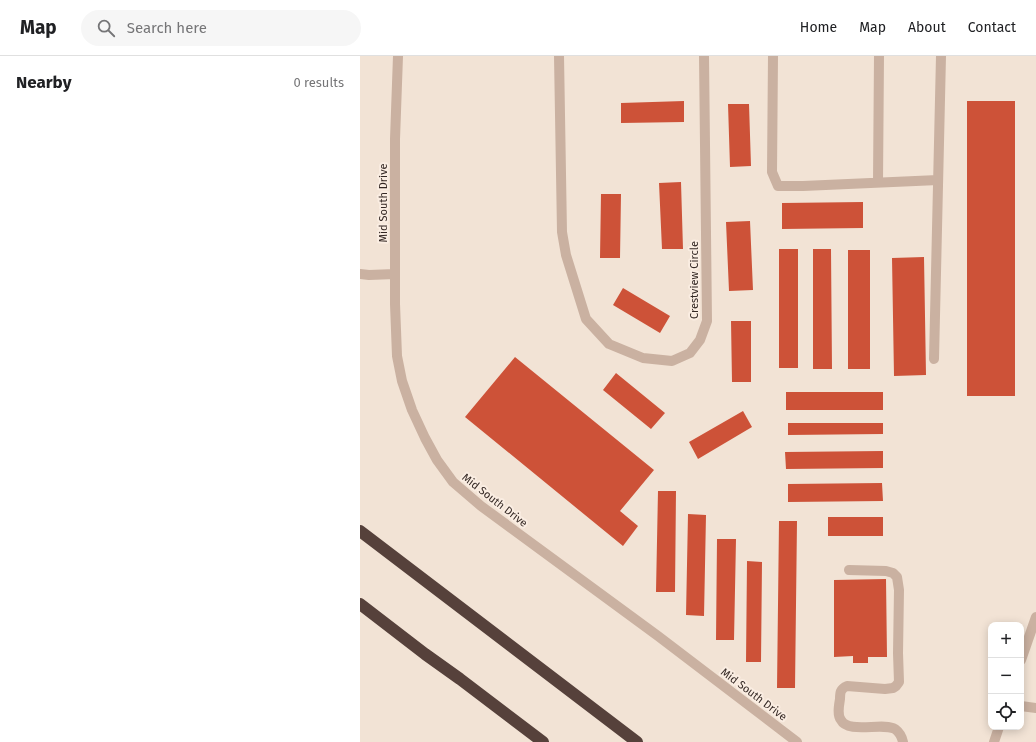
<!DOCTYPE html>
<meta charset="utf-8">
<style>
:root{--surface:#fff;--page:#f6f6f6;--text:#202124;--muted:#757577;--line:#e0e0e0}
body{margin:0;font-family:"Fira Sans",sans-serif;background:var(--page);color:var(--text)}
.controls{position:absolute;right:12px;bottom:12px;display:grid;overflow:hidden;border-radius:8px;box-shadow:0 2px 10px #0003}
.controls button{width:36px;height:36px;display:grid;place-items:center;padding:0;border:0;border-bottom:1px solid var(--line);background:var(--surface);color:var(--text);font:20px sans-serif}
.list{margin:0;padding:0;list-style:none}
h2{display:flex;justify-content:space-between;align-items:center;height:52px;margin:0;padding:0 16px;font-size:17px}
h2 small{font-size:13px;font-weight:400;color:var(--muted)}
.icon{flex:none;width:22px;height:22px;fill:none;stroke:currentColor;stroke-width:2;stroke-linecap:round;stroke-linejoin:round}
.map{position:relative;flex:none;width:676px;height:686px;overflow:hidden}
header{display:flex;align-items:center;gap:24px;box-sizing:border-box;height:56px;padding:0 20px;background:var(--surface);border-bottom:1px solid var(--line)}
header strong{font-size:19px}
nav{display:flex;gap:22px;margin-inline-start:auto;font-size:14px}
.search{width:280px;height:36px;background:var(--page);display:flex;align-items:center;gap:10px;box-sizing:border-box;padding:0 14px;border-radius:22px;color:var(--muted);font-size:15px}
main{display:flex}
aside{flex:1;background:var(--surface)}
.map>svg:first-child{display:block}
.building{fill:#cd5238}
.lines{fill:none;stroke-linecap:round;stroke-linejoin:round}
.minor{stroke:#cab1a1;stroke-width:10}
.highway{stroke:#56413b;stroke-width:12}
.labels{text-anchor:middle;stroke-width:4;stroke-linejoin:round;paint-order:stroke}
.street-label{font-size:11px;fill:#342824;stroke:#faede2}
</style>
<header>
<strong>Map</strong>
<div class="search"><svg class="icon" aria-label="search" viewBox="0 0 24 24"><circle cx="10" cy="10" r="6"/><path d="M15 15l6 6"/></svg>Search here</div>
<nav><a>Home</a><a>Map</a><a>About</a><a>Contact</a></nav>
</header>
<main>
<aside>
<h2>Nearby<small>0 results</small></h2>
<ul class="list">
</ul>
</aside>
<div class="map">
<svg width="676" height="686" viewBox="0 0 676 686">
<rect width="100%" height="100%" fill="#f2e3d5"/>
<path class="building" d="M324 45V66L261 67V47Z
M607 45H655V340H607Z
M368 48H389L391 110 370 111Z
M321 126 323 193H302L299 127Z
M241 138H261L260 202H240Z
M503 146V172L422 173V147Z
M390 165 393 234 369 235 366 166Z
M419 193H438V312H419Z
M453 193H471L472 313H453Z
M488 194H510V313H488Z
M564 201 566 319 534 320 532 202Z
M263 232 310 260 300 277 253 249Z
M371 265H391V326H372Z
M155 301 294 414 260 455 278 470 263 490 105 361Z
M256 317 305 357 291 373 243 334Z
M426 336H523V354H426Z
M383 355 392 371 338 403 329 386Z
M428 367H523V378L428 379Z
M523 395V412L426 413 425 396Z
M522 427 523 445 428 446V428Z
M298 435H316L315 536H296Z
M328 458 346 459 344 560 326 559Z
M468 461H523V480H468Z
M419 465H437L435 632H417Z
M357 483H376L374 584H356Z
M387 505 402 506 401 606H386Z
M526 523 527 601H508V607H493V600L474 601V524Z"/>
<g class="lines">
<path class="minor" d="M38 0 35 83V248L37 300 42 325 52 354 65 382 77 404 93 426 121 450 298 580 437 686
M199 0 202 176 206 199 226 263 249 288 283 302 312 305 330 297 340 284 347 265 344 0
M413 0 412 116 418 130H443L578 124
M518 126 519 0
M0 218 9 219 35 218
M574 303 581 0
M489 514 526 515 533 517 537 521 539 534 538 597 539 626 536 630 533 632 525 633 487 630C480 633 480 637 480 643 479 649 477 659 481 664 488 678 523 666 535 673 539 676 542 681 543 686
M661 604 676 561
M661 650 676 652
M634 686 639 671"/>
<path class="highway" d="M0 475 277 686
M0 548 65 598 100 623 183 686"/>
</g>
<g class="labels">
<g class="street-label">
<text transform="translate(23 147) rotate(-90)" y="4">Mid South Drive</text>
<text transform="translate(334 224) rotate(-90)" y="4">Crestview Circle</text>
<text transform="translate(135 444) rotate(38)" y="4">Mid South Drive</text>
<text transform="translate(394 638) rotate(37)" y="4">Mid South Drive</text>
</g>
</g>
</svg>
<div class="controls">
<button>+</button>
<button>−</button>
<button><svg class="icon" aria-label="locate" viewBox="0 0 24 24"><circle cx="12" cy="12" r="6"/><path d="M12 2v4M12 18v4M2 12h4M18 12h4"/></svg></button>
</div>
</div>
</main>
